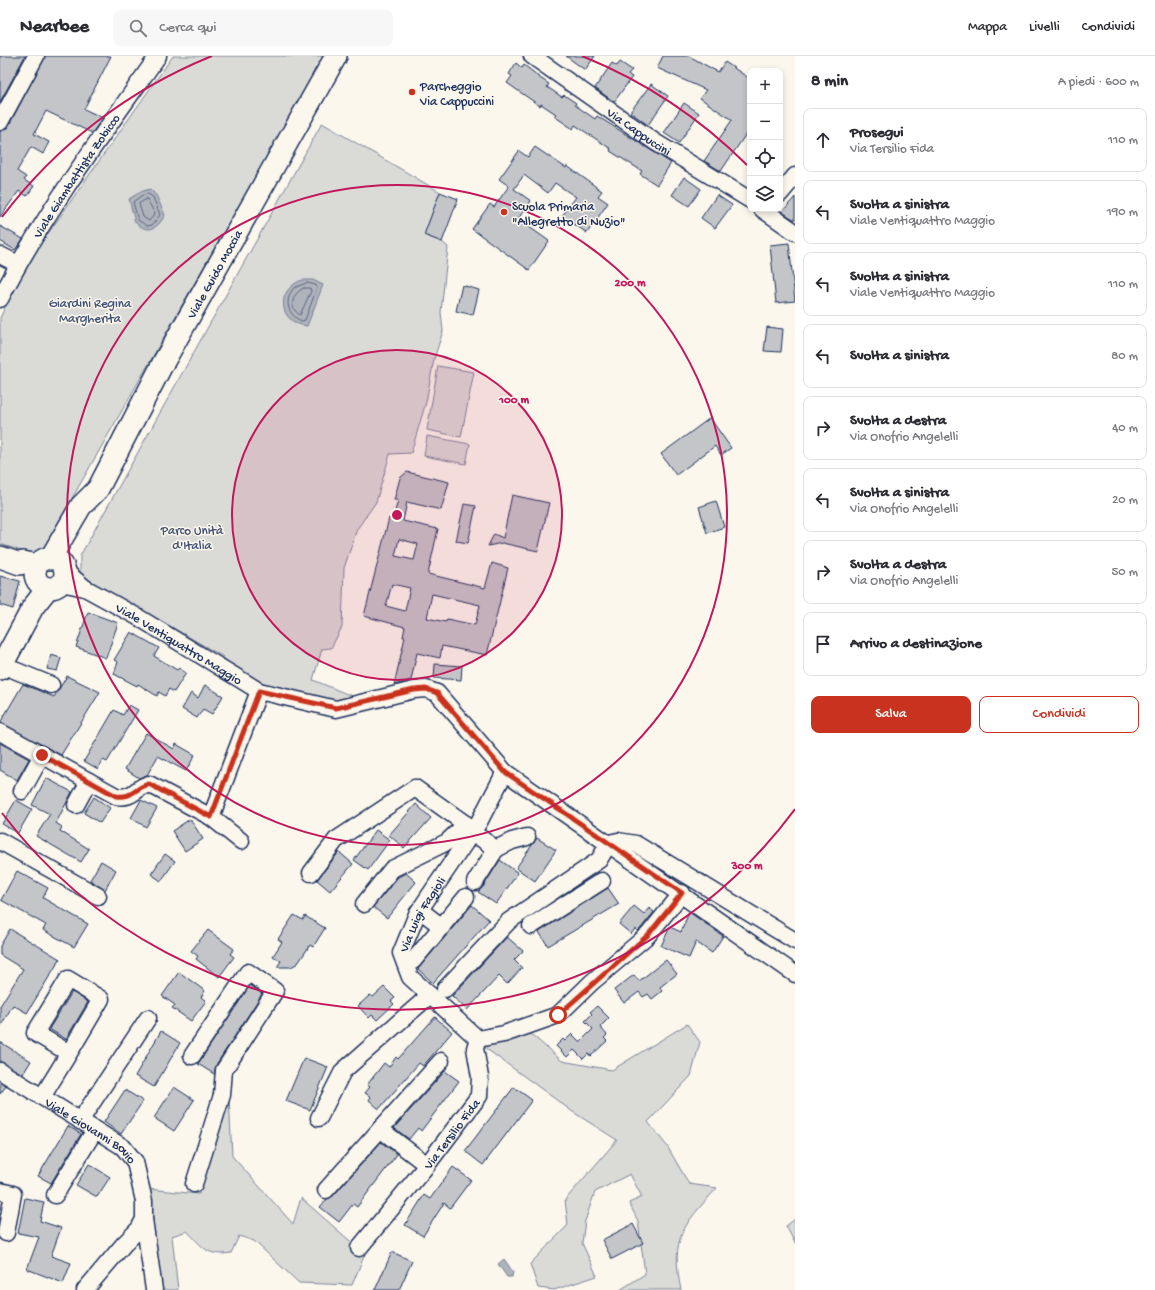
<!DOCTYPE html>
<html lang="it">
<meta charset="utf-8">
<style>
:root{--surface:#fff;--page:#f7f7f7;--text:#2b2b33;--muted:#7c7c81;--line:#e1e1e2;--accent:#c8321e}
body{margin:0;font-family:"Gochi Hand",sans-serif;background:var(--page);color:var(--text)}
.controls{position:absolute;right:12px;top:12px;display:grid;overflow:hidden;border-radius:8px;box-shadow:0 2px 6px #0003}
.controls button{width:36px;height:36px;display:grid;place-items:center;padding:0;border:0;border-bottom:1px solid var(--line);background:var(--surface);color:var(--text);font:20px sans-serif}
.stop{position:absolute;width:12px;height:12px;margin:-9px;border:3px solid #c8321e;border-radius:50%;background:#fff}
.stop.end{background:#c8321e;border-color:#fff;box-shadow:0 1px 4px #0008}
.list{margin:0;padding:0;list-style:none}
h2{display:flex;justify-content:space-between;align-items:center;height:52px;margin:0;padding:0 16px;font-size:17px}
h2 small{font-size:13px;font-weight:400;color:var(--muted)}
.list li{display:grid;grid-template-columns:26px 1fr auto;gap:12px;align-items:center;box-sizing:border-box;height:64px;margin:0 8px 8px;padding:0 8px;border:1px solid var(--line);border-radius:8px}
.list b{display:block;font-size:15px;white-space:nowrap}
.list p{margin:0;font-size:13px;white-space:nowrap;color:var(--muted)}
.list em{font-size:13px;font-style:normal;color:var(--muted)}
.actions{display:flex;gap:8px;padding:12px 16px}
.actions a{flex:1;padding:9px 0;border:1px solid var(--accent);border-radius:8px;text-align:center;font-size:14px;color:var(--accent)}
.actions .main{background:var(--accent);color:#fff}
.icon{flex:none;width:22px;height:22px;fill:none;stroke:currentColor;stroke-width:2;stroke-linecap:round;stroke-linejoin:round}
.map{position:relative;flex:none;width:795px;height:1234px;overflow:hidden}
header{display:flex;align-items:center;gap:24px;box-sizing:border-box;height:56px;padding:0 20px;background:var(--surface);border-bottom:1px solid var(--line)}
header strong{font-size:19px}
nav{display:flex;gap:22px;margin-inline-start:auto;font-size:14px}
.search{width:280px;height:36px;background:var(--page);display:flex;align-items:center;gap:10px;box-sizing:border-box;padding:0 14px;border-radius:8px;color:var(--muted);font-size:15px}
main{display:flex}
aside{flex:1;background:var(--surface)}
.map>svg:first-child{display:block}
.green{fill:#dadad7;stroke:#7a849a}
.water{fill:#afb3bb;stroke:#747e96}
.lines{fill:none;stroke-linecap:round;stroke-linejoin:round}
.shore{stroke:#566483;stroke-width:1}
.building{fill:#c3c5c9;stroke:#1b2f5e;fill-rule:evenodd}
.minor-casing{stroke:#1b2f5e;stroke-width:19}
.major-casing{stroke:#1b2f5e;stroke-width:24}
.minor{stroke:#fbf7ec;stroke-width:16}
.major{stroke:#fbf7ec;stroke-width:21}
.route{stroke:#c8321e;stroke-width:5}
.ring{fill:none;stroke:#c2185b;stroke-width:2}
.poi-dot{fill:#c8321e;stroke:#fbf7ec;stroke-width:1.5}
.labels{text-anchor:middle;stroke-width:3;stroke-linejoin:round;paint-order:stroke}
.poi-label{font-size:13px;fill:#1b2f5e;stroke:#fbf7ec;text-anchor:start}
.street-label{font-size:13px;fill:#1b2f5e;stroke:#fbf7ec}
.park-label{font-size:13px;fill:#415176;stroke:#fbf7ec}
.centre{fill:#c2185b;stroke:#fbf7ec;stroke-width:2}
.ring-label{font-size:12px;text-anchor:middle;font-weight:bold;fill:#c2185b;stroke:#fbf7ec;stroke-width:3;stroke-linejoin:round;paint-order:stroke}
</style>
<header>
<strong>Nearbee</strong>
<div class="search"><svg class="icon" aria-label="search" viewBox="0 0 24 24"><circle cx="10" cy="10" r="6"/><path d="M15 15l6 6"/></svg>Cerca qui</div>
<nav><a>Mappa</a><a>Livelli</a><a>Condividi</a></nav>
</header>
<main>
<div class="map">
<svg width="795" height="1234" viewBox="0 0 795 1234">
<rect width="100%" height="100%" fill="#fbf7ec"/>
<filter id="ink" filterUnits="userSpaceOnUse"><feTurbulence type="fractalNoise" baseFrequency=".025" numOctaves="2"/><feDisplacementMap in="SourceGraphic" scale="8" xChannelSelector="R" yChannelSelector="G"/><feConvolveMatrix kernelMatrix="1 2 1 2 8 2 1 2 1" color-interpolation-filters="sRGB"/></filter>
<g filter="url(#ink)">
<path class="green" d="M173 0H324L42 495 37 500 0 488V262L23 213Z
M322 67 440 136 424 179 442 186 448 191 441 256 443 275 434 303 426 346 411 397 390 398 376 446 357 473 344 512 342 571 331 592 322 593 313 624 359 643 331 647 266 629 230 609 222 600 80 519V500Z
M438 310 474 316 461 381 427 374Z
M427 380 470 388 466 408 424 400Z
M687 968 700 986 691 1020 648 1066 667 1090 689 1128 717 1132C683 1170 670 1181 681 1234H620L645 1218 638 1165 629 1147 642 1141 630 1118 595 1136 585 1165 582 1187 597 1220 554 1234 538 1232 530 1208 568 1169 565 1144 617 1084 573 1056 481 989 531 978 562 1005 612 1014Z
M228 1022 232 1100 293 1168 301 1142 365 1198 352 1229 299 1227 254 1185 239 1180 231 1197C207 1201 203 1191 187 1175L172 1180 178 1234H160L148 1133 199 1138Z
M795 1163V1187L786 1170Z"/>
<path class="water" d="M150 133 156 139 165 159C157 174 147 178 135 166L129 143 140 136Z
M302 224H313L323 229 307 270C278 267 275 234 302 224Z
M504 1203 513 1216 512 1221H507L498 1208Z"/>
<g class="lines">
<path class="shore" d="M148 138 153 141 160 159 152 169 147 170 138 164 133 146 141 140Z
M147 143 155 158 149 165 143 161 139 148Z
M307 227 316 229 317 232 305 264 302 265C288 260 283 244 294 232Z
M304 232H310L311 235 300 259C288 252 292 237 304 232Z"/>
</g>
<path class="building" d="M0 0H25L0 46Z
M45 0H111L84 53 103 62 92 77 46 55 34 78 49 86 43 98 31 91 17 115 26 121 24 124 34 130 27 140 19 135 0 161V75L8 71Z
M566 0H595L585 14Z
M663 0H689L718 16 725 6 750 23V72L721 115 704 105 732 64 700 42 706 34 657 12Z
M620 6 632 14 628 18 632 21 614 46 595 32 612 7 617 10Z
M516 7 522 12 524 9 537 19V20L549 28 547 31 562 41 564 39 576 47 575 49 595 63 597 60 671 107 657 129 640 118 642 115 610 95 611 93 575 69 573 73 554 60 556 58 541 48 540 50 507 27 512 20 509 18Z
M651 28 668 40 648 69 630 56Z
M684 47 699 57 679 87 664 77Z
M535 91 566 112 567 110 602 135 598 140 608 147 587 177 562 160 576 141 555 127 548 137 524 119 514 133 531 145 518 163 549 185 529 214 472 173 490 148 494 151 509 130 499 123 519 95 528 101Z
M684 121 701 133 689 150 672 139Z
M440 136 458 143 442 186 424 179Z
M717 139 732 149 715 172 701 162Z
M795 141V164L782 156Z
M0 170 23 183 15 194 0 185Z
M789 187 795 245 776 247 770 189Z
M462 229 479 234 473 259 456 255Z
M767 271 783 273 781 296 764 295Z
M710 362 731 392 721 399 715 390 676 419 661 398Z
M407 416 449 426 441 454 407 446 403 465 438 473 428 518 485 532 492 507 508 512 487 599 442 590 440 602 417 597 411 624 394 629 405 581H403L405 571 364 560 389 462 393 463 398 444H394L400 422ZM399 483 418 488 414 504 395 500ZM392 528 410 532 405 555 386 550ZM432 538 480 549 475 569 447 563 446 566 427 562Z
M512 439 549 447 538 495 502 487 488 490 494 478 503 482Z
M716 445 724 471 707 477 699 451Z
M464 448 476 450 468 487 456 485Z
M0 520 20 525 13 553 0 549Z
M88 556 118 567 106 602 76 591Z
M131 576 159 592 154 600 177 614 179 612 186 617 174 636 169 633 165 640 159 636 157 640 138 628 137 630 114 618 118 606 114 604Z
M51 599 61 602 57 615 47 613Z
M435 608 462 610 461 624 434 622Z
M67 620 100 636 61 699 0 667 23 628 54 641Z
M205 629 223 640 212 658 203 653 197 662 182 653 191 637 198 642Z
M129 649 138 654 107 706 103 704 98 713 84 705 114 654 123 659Z
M146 677 174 693 176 688 195 699 186 715 158 700 147 719 139 722 125 713Z
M0 687 29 703 17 724 0 714Z
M46 722 72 736 56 767 62 771 60 775 89 793 81 806 36 780 50 758 32 749Z
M94 741 110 752 100 767 84 757Z
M16 744 32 753 18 777 2 768Z
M141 744 157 752 146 771 131 762Z
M416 748 431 762 404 792 389 779Z
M190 763 203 783 185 795 172 775Z
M376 774 390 784 368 814 354 804Z
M537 782 556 794 535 825 516 812Z
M339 796 353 808 330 835 317 824Z
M165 798 175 805 161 825 151 818Z
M500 804 518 817 496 848 478 836 483 831Z
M101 805 116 814 105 834 90 824Z
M17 815 48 832 43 842 88 868 74 891 43 874 46 869 1 844Z
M406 817 416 826 387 862 373 851 398 821Z
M608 832 619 848 548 890 539 876Z
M472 849 489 864 433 927 418 913Z
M634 850 644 858 649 852 654 856 641 872 638 875 635 873 631 878 619 868Z
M689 856 723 880 712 897 696 886 689 902 661 890 670 871 681 876Z
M294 859 303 864 305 860 325 872 313 891 310 889 298 907 291 911H277L281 905 273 900 282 886 278 883Z
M10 873 60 903 27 957 13 949 0 971V950L23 913 0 899V890Z
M208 874 234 893 230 898 234 901 219 921 196 903 198 900 191 895Z
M507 881 523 895 514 904 522 912 507 928 499 920 467 954 452 940Z
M666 904 677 918 660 931 662 935 652 943 648 938 643 941 639 936 624 947 614 934 634 919 639 925Z
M179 916 205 935 201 941 206 945 191 965 172 952 175 949 162 940Z
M250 929 262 938 216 1009 214 1018 198 1008Z
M384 931 395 942 391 945 394 948 377 964 372 959 369 962 358 950 370 939 373 941Z
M72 936 88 946 66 983 49 973Z
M597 950 609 962 600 971 607 979 604 982 607 985 591 1000 588 998 583 1003 574 994 567 1001 556 990 563 983 565 985 572 978 580 986 593 973 585 965 592 958 590 956Z
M435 961 452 976 423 1010 419 1007 379 1053 369 1044 371 1041 365 1037 370 1031 367 1029 384 1007 389 1011 396 1001 398 1003Z
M161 975 180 987 154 1031 135 1020Z
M0 986 31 1005 23 1018 0 1006Z
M304 1002 328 1011 310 1054 286 1045Z
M445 1015 459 1025 421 1075 418 1072 409 1083 394 1072Z
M0 1026 6 1030 0 1038Z
M174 1031 194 1044 174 1075 154 1062Z
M514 1031 532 1044 483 1109 465 1095Z
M125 1034 143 1045 121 1078 104 1066Z
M68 1070 81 1078 51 1127 38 1120Z
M381 1086 397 1098 395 1101 357 1151 353 1148 339 1166 320 1151 327 1143 333 1140Z
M89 1108 110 1121 97 1141 76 1129Z
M453 1111 471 1124 450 1152 444 1147 423 1180 405 1169 424 1139 430 1143Z
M25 1142 44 1146 40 1165 61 1172 51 1200 71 1207 63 1227 27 1213 39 1181 18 1177Z
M633 1168 643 1187 612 1203 602 1184Z
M392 1196 412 1205 399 1234H375Z"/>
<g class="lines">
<defs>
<g id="minor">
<path id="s1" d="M532 0 655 86 750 144"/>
<path d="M0 66 36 0"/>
<path d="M780 138 795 120"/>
<path d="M762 153 795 176"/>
<path d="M0 199 18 208"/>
<path id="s2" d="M0 243C44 157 102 79 158 0"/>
<path id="s3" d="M64 514 85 532 136 560 259 635 336 653 414 634 426 633 437 637 505 716 795 918"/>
<path d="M61 527 85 532"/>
<path d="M2 609 51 629"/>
<path d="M0 676 116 740C134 743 134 732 149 728L211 761 241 785"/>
<path d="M22 735 42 699"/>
<path d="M76 749 89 725"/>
<path d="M211 761 259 635"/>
<path d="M472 776 496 793 475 826"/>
<path d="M0 785 98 840"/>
<path d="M496 793 512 785 527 781"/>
<path d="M311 817 336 784 415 732 474 774"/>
<path d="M364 848 392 813 447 786 466 768"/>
<path d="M420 854 442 871"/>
<path d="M531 870 602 825"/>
<path d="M413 905 466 841"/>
<path d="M445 933 509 865 599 804 609 787 618 785 636 788 795 885"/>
<path id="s4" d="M478 983 410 921 401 897 417 858 479 766 505 716"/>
<path d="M478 983 504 978 558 959 592 926 648 879 682 837"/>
<path d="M192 1000 248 916 275 935 224 1014 222 1039 194 1128"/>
<path id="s5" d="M0 1015 123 1091 135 1106 144 1145V1163L139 1173 124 1188 85 1234"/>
<path d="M42 1041C62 1009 82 976 101 943L68 923 35 977 69 997"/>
<path d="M319 1062 343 1015 430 939"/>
<path d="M80 1065 148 962"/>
<path d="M380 1073 427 1109"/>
<path d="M326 1134 441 1005"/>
<path d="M0 1135 13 1138 6 1177"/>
<path d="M55 1139 95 1074"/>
<path d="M144 1163 154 1234"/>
<path id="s6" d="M359 1192 427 1109 479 1040 480 1021 475 992 478 983"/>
</g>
<g id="major">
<path d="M0 501 20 508 23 506 37 509"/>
<circle cx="50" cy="517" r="15"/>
<path id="s7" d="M50 503 81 450 98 433 162 309 336 0"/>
<path d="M0 613 33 551 48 532"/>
</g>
</defs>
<use href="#minor" class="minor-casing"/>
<use href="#major" class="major-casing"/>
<use href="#minor" class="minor"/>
<use href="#major" class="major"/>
</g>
</g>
<g class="lines" filter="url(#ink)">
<path class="route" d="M42 699 116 740C134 742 134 732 149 728L211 761 259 635 336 652 414 634 426 633 437 637 505 716 682 837 648 879 558 959"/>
</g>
<circle cx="397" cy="459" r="165" fill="#c2185b" fill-opacity=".12"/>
<g class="ring">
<circle cx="397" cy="459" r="165"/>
<circle cx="397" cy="459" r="330"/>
<path d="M795 753A495 495 0 0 1 2 757M2 161A495 495 0 0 1 212 0M582 0A495 495 0 0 1 747 109"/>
</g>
<g class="poi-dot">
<circle cx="412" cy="36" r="4"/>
<circle cx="504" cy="156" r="4"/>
</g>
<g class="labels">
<g class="poi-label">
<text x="420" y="34">Parcheggio<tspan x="420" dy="15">Via Cappuccini</tspan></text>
<text x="512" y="154">Scuola Primaria<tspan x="512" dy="15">"Allegretto di Nuzio"</tspan></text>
</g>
<g class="street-label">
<text dy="5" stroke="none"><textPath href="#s1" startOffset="131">Via Cappuccini</textPath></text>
<text dy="5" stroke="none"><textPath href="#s2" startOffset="145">Viale Giambattista Zobicco</textPath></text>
<text dy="5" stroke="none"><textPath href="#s7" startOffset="330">Viale Guido Moccia</textPath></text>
<text dy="5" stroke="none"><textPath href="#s3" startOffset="137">Viale Ventiquattro Maggio</textPath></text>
<text dy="5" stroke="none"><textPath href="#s4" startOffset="162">Via Luigi Fagioli</textPath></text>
<text dy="5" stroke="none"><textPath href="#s5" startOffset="109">Viale Giovanni Bovio</textPath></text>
<text dy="5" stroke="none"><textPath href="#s6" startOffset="147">Via Tersilio Fida</textPath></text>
</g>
<g class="park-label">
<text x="90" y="251">Giardini Regina<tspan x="90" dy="15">Margherita</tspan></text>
<text x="192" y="478">Parco Unità<tspan x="192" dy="15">d'Italia</tspan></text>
</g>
</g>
<circle cx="397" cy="459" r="6" class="centre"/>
<g class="ring-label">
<text x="630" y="230">200 m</text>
<text x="514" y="347">100 m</text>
<text x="747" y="813">300 m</text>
</g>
</svg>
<div class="controls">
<button>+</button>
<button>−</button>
<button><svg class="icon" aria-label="locate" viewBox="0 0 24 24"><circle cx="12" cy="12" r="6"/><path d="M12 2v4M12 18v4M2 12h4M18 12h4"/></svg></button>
<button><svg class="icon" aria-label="layers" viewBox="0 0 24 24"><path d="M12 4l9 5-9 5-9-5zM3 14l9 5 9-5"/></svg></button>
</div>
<div class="stop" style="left:558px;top:959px"></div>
<div class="stop end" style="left:42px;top:699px"></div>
</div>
<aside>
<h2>8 min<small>A piedi · 600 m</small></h2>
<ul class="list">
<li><svg class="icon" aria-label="ahead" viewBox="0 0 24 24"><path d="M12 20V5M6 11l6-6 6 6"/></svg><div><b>Prosegui</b><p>Via Tersilio Fida</p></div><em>110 m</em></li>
<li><svg class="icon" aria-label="left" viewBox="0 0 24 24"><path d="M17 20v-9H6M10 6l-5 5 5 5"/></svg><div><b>Svolta a sinistra</b><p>Viale Ventiquattro Maggio</p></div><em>190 m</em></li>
<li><svg class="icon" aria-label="left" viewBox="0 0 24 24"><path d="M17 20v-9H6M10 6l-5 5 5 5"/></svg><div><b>Svolta a sinistra</b><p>Viale Ventiquattro Maggio</p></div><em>110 m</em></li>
<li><svg class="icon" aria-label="left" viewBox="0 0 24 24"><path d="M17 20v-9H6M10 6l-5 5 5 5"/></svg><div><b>Svolta a sinistra</b></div><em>80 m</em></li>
<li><svg class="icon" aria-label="right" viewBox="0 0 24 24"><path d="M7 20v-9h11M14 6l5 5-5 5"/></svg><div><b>Svolta a destra</b><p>Via Onofrio Angelelli</p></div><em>40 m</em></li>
<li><svg class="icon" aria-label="left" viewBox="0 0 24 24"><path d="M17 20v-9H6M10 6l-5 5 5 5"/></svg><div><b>Svolta a sinistra</b><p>Via Onofrio Angelelli</p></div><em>20 m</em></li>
<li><svg class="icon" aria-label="right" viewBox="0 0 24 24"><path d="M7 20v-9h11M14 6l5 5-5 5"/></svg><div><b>Svolta a destra</b><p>Via Onofrio Angelelli</p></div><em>50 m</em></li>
<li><svg class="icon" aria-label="arrive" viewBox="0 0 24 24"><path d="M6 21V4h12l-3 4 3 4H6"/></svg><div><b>Arrivo a destinazione</b></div></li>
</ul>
<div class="actions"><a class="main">Salva</a><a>Condividi</a></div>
</aside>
</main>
